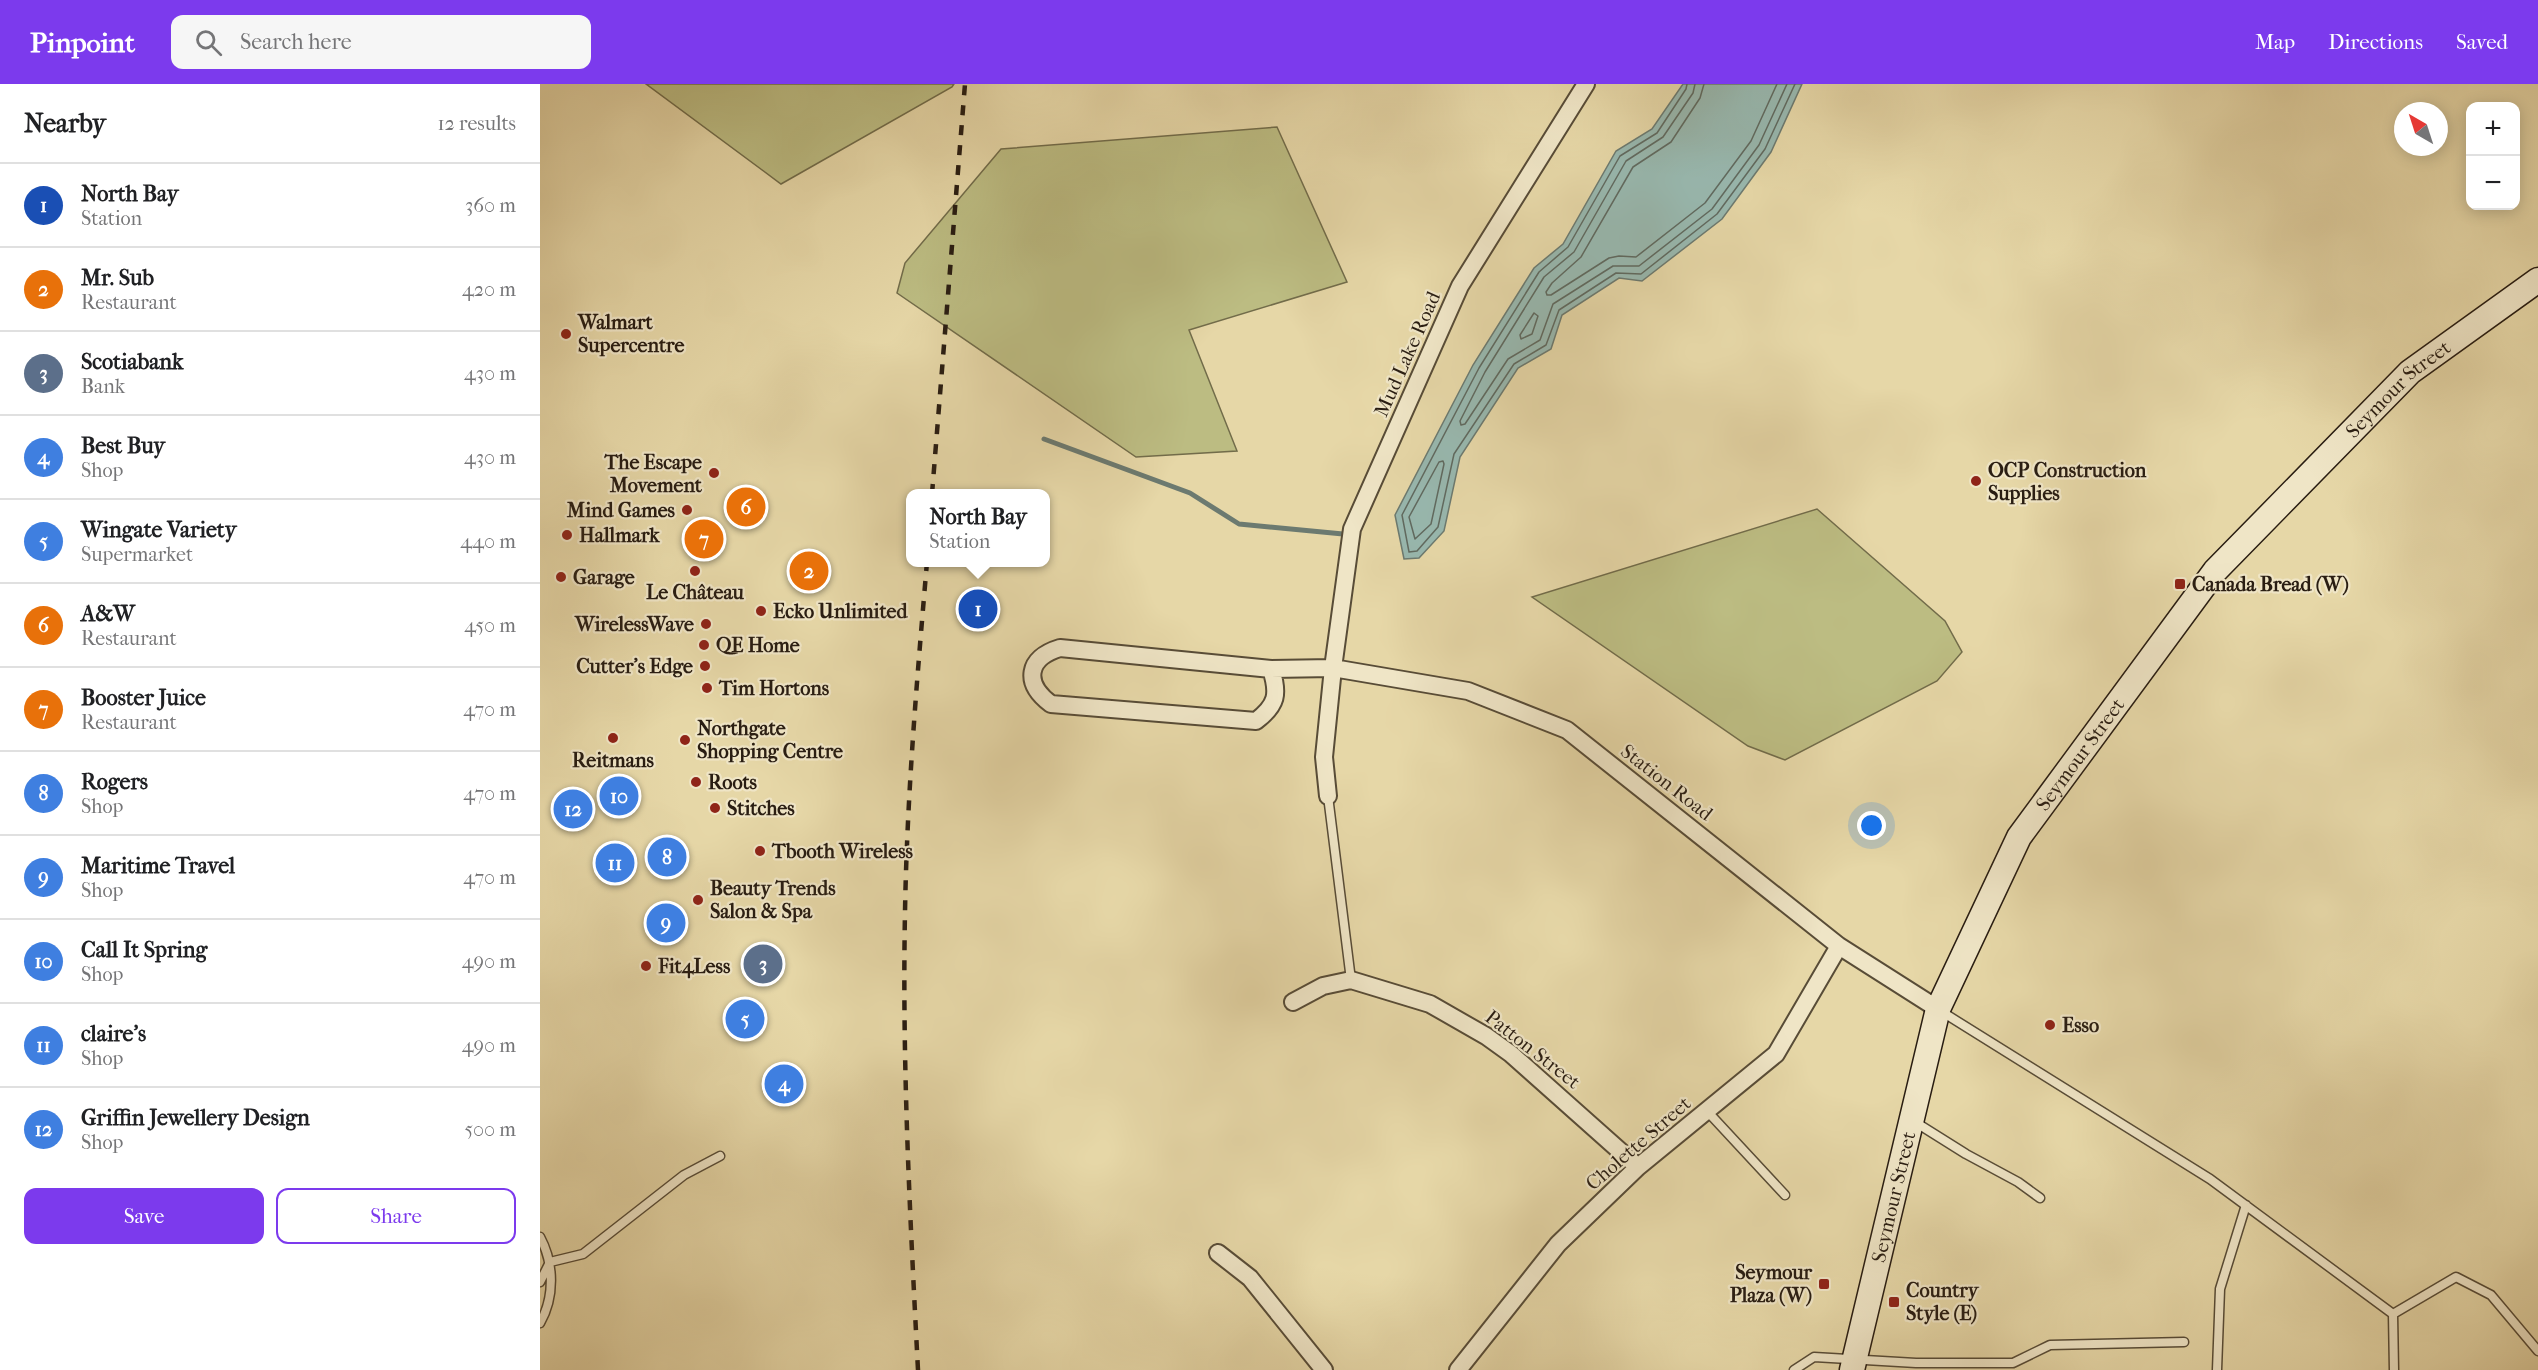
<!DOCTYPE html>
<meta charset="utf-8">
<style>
:root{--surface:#fff;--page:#f6f6f6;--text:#202124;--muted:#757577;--line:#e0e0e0;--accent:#7c3aed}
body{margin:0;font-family:"IM FELL French Canon",serif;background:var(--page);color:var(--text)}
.controls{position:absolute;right:18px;top:18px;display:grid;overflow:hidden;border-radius:12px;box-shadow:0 3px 15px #0003}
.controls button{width:54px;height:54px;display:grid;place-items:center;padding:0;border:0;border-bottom:2px solid var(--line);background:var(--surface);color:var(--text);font:30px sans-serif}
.compass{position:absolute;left:1854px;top:18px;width:54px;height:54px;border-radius:50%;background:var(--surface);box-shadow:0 3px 15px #0003;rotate:321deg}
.you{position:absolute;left:1332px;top:742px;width:21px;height:21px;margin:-15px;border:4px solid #fff;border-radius:50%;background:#1a73e8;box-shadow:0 0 0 9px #1a73e833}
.badge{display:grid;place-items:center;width:39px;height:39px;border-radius:50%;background:var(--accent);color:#fff;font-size:20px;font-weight:700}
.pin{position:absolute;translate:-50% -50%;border:3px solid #fff;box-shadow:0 2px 6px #0006}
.popup{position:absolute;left:366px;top:405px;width:144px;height:78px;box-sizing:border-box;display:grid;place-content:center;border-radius:12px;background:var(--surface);filter:drop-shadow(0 2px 4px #0005);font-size:20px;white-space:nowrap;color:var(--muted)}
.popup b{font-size:22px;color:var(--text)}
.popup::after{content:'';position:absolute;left:50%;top:100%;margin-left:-12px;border:12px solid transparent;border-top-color:var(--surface)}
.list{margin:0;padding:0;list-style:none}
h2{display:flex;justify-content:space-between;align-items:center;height:78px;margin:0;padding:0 24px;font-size:26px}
h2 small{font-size:20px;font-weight:400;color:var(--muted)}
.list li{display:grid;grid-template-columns:39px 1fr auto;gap:18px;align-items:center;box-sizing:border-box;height:84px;padding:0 24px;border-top:2px solid var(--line)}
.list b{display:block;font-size:22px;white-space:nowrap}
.list p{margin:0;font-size:20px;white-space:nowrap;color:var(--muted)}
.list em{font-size:20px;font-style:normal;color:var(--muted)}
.actions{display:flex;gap:12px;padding:18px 24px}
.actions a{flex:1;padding:14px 0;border:2px solid var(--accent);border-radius:12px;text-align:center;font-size:21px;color:var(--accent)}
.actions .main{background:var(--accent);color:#fff}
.icon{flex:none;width:33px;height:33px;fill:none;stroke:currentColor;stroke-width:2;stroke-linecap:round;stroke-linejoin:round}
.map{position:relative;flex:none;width:1998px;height:1286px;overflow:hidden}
header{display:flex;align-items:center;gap:36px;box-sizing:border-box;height:84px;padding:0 30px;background:var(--accent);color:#fff}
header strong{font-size:28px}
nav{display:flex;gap:33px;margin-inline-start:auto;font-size:21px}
.search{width:420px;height:54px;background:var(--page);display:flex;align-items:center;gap:15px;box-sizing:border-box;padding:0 21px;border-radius:12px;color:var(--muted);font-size:22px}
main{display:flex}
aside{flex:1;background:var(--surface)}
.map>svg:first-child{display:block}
.green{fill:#bcbc82;stroke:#726c4a;stroke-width:1.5}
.water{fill:#98b8af;stroke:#6c7a70;stroke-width:1.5}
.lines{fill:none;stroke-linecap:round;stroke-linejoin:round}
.shore{stroke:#606a60;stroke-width:1.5}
.stream{stroke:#6c7a70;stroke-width:5}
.lane-casing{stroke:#584c37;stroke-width:11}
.street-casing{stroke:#584c37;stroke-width:20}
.secondary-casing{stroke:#291d12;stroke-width:27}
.lane{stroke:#efe5c6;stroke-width:8}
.street{stroke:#efe5c6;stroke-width:16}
.secondary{stroke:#efe5c6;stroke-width:24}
.rail{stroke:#291d12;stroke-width:4.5;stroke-dasharray:10 10;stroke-linecap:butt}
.poi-dot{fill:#8f2418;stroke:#efe5c6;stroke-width:2}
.labels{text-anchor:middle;stroke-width:4.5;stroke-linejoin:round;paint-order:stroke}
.poi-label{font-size:20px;font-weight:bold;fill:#291d12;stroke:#efe5c6;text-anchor:start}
.street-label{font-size:20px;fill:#291d12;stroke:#efe5c6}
</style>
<header>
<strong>Pinpoint</strong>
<div class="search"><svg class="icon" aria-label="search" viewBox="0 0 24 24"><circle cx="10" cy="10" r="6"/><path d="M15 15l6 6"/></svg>Search here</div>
<nav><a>Map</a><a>Directions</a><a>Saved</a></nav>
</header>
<main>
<aside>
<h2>Nearby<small>12 results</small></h2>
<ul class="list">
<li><span class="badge" style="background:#1a4fb4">1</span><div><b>North Bay</b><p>Station</p></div><em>360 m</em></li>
<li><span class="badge" style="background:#e8710a">2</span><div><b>Mr. Sub</b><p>Restaurant</p></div><em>420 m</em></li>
<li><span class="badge" style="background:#5c6f8a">3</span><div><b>Scotiabank</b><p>Bank</p></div><em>430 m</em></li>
<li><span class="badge" style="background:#3f7fe0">4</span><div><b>Best Buy</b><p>Shop</p></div><em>430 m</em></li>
<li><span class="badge" style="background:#3f7fe0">5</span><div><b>Wingate Variety</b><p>Supermarket</p></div><em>440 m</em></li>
<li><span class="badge" style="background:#e8710a">6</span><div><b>A&amp;W</b><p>Restaurant</p></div><em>450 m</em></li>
<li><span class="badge" style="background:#e8710a">7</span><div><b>Booster Juice</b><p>Restaurant</p></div><em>470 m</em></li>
<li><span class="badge" style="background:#3f7fe0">8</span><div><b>Rogers</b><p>Shop</p></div><em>470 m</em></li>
<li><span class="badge" style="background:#3f7fe0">9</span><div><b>Maritime Travel</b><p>Shop</p></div><em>470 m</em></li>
<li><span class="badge" style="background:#3f7fe0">10</span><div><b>Call It Spring</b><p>Shop</p></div><em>490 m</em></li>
<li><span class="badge" style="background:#3f7fe0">11</span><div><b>claire's</b><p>Shop</p></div><em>490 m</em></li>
<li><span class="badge" style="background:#3f7fe0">12</span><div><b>Griffin Jewellery Design</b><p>Shop</p></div><em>500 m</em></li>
</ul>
<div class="actions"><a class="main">Save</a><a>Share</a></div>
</aside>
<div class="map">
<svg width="1998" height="1286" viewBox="0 0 1998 1286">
<rect width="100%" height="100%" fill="#e6d7a7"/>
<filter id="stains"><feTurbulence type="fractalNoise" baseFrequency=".00333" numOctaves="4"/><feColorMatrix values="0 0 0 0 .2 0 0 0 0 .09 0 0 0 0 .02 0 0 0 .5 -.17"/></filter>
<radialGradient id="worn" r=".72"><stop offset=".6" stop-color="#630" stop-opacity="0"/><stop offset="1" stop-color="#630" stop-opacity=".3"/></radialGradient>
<path class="green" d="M106 0H414L412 3 241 100Z
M737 43 807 198 649 246 697 367 596 373 357 209 365 179 461 65Z
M1277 425 1405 537 1422 568 1397 597 1245 676 1208 662 992 513Z"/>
<path class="water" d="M1143 0H1262L1231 68 1182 135 1102 197 1079 194 1022 231 1011 265 978 284 920 373 904 447 879 474 864 475 855 431 933 281 994 184 1023 160 1076 67 1112 45Z"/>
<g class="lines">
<path class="shore" d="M1147 0 1146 5 1117 49 1080 72 1028 163 999 188 939 284 862 431 869 468 877 467 898 443 914 370 974 280 1006 261 1019 226 1076 189 1101 190 1177 130 1225 65 1255 0
M1155 0 1153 9 1123 53 1086 77 1034 168 1004 193 945 288 920 337 921 341 925 340 968 275 1000 256 1013 220 1073 182H1099L1172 125 1219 61 1247 0
M1164 0 1160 14 1131 58 1093 83 1041 173 1012 199 1006 208 1007 211H1011L1069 174 1079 172 1096 173 1165 119 1211 57 1237 0
M994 229 998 232 992 250 981 255 980 251Z
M903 377 904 380 891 440 875 455 869 433 899 378Z"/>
<path class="stream" d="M504 355 650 409 699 440 803 450"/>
<defs>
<path id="lane" d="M788 712 811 896
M1399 926 1670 1095 1853 1230 1854 1286
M1167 1027 1245 1111
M1375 1038 1426 1070 1478 1098 1500 1114
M0 1153C14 1179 15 1213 0 1239
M0 1198 10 1178 43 1170 144 1091 180 1072
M1853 1230 1916 1193 1951 1211 1998 1267
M1254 1286 1274 1273 1376 1279H1473L1510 1261 1644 1258
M1677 1286 1680 1205 1706 1121"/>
<path id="street" d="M731 585C739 610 737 621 716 637L511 620C483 599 487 574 520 564L731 585 793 584 928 607 1027 646 1299 862 1398 925
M788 712 784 673 793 584 812 445 920 202 1046 0
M753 918 783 902 811 896 890 920 946 952 971 970 1098 1083
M678 1169 710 1194 784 1286
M918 1286 1018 1160 1098 1083 1236 970 1299 862"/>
<g id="secondary">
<path id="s1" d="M1312 1286 1398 925 1479 753 1675 487 1870 288 1998 196"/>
</g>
</defs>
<use href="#lane" class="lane-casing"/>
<use href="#street" class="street-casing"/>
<use href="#secondary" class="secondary-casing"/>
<use href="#lane" class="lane"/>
<use href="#street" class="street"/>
<use href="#secondary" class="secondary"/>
<path class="rail" d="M392 410 425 0
M378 1286C370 1133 362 980 365 828 367 711 377 595 387 478"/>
</g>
<g class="poi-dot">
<circle cx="26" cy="250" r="6"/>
<circle cx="174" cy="389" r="6"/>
<circle cx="1436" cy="397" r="6"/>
<circle cx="147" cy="426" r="6"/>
<circle cx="27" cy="451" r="6"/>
<circle cx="155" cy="487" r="6"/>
<circle cx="21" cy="493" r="6"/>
<rect x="1634" y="494" width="12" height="12" rx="3"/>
<circle cx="221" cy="527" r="6"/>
<circle cx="166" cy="540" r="6"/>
<circle cx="164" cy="561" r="6"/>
<circle cx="165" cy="582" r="6"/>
<circle cx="167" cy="604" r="6"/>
<circle cx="73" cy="654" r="6"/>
<circle cx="145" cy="656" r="6"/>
<circle cx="156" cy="698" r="6"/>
<circle cx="175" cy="724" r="6"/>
<circle cx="220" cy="767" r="6"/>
<circle cx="158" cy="816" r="6"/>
<circle cx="106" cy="882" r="6"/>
<circle cx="1510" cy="941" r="6"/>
<rect x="1278" y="1194" width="12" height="12" rx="3"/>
<rect x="1348" y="1212" width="12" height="12" rx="3"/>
</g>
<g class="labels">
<g class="poi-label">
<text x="38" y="245">Walmart<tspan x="38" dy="23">Supercentre</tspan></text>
<text x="162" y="385" text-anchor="end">The Escape<tspan x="162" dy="23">Movement</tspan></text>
<text x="1448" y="393">OCP Construction<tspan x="1448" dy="23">Supplies</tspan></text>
<text x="135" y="433" text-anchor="end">Mind Games</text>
<text x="39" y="458">Hallmark</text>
<text x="33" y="500">Garage</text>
<text x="1652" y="507">Canada Bread (W)</text>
<text x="155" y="515" text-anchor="middle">Le Château</text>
<text x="233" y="534">Ecko Unlimited</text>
<text x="154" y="547" text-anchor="end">WirelessWave</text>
<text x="176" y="568">QE Home</text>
<text x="153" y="589" text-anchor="end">Cutter's Edge</text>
<text x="179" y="611">Tim Hortons</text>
<text x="157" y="651">Northgate<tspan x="157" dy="23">Shopping Centre</tspan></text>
<text x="73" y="683" text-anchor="middle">Reitmans</text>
<text x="168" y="705">Roots</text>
<text x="187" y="731">Stitches</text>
<text x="232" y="774">Tbooth Wireless</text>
<text x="170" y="811">Beauty Trends<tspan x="170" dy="23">Salon &amp; Spa</tspan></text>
<text x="118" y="889">Fit4Less</text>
<text x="1522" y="948">Esso</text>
<text x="1272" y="1195" text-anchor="end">Seymour<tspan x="1272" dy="23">Plaza (W)</tspan></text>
<text x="1366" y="1213">Country<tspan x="1366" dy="23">Style (E)</tspan></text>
</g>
<g class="street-label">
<text transform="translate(867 270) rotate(-66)" y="7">Mud Lake Road</text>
<text dy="7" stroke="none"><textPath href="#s1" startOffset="1150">Seymour Street</textPath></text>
<text dy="7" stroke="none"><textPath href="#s1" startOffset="664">Seymour Street</textPath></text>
<text transform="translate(1127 698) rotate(38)" y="7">Station Road</text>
<text transform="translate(993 965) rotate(38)" y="7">Patton Street</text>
<text transform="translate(1098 1059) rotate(-41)" y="7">Cholette Street</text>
<text dy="7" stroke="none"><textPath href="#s1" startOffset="178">Seymour Street</textPath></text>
</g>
</g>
<rect width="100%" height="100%" filter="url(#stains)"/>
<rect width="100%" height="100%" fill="url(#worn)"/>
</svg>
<div class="controls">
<button>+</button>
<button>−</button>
</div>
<svg class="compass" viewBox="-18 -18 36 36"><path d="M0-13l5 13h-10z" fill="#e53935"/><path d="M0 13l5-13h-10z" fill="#757577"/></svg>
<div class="you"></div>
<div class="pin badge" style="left:438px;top:525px;background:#1a4fb4">1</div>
<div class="popup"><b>North Bay</b>Station</div>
<div class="pin badge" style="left:269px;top:487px;background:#e8710a">2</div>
<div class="pin badge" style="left:223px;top:880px;background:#5c6f8a">3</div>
<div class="pin badge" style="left:244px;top:1000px;background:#3f7fe0">4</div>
<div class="pin badge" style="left:205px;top:935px;background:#3f7fe0">5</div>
<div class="pin badge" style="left:206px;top:423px;background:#e8710a">6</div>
<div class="pin badge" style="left:164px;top:455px;background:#e8710a">7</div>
<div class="pin badge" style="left:127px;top:773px;background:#3f7fe0">8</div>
<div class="pin badge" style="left:126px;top:839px;background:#3f7fe0">9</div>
<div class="pin badge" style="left:79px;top:712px;background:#3f7fe0">10</div>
<div class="pin badge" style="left:75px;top:779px;background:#3f7fe0">11</div>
<div class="pin badge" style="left:33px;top:725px;background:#3f7fe0">12</div>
</div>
</main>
